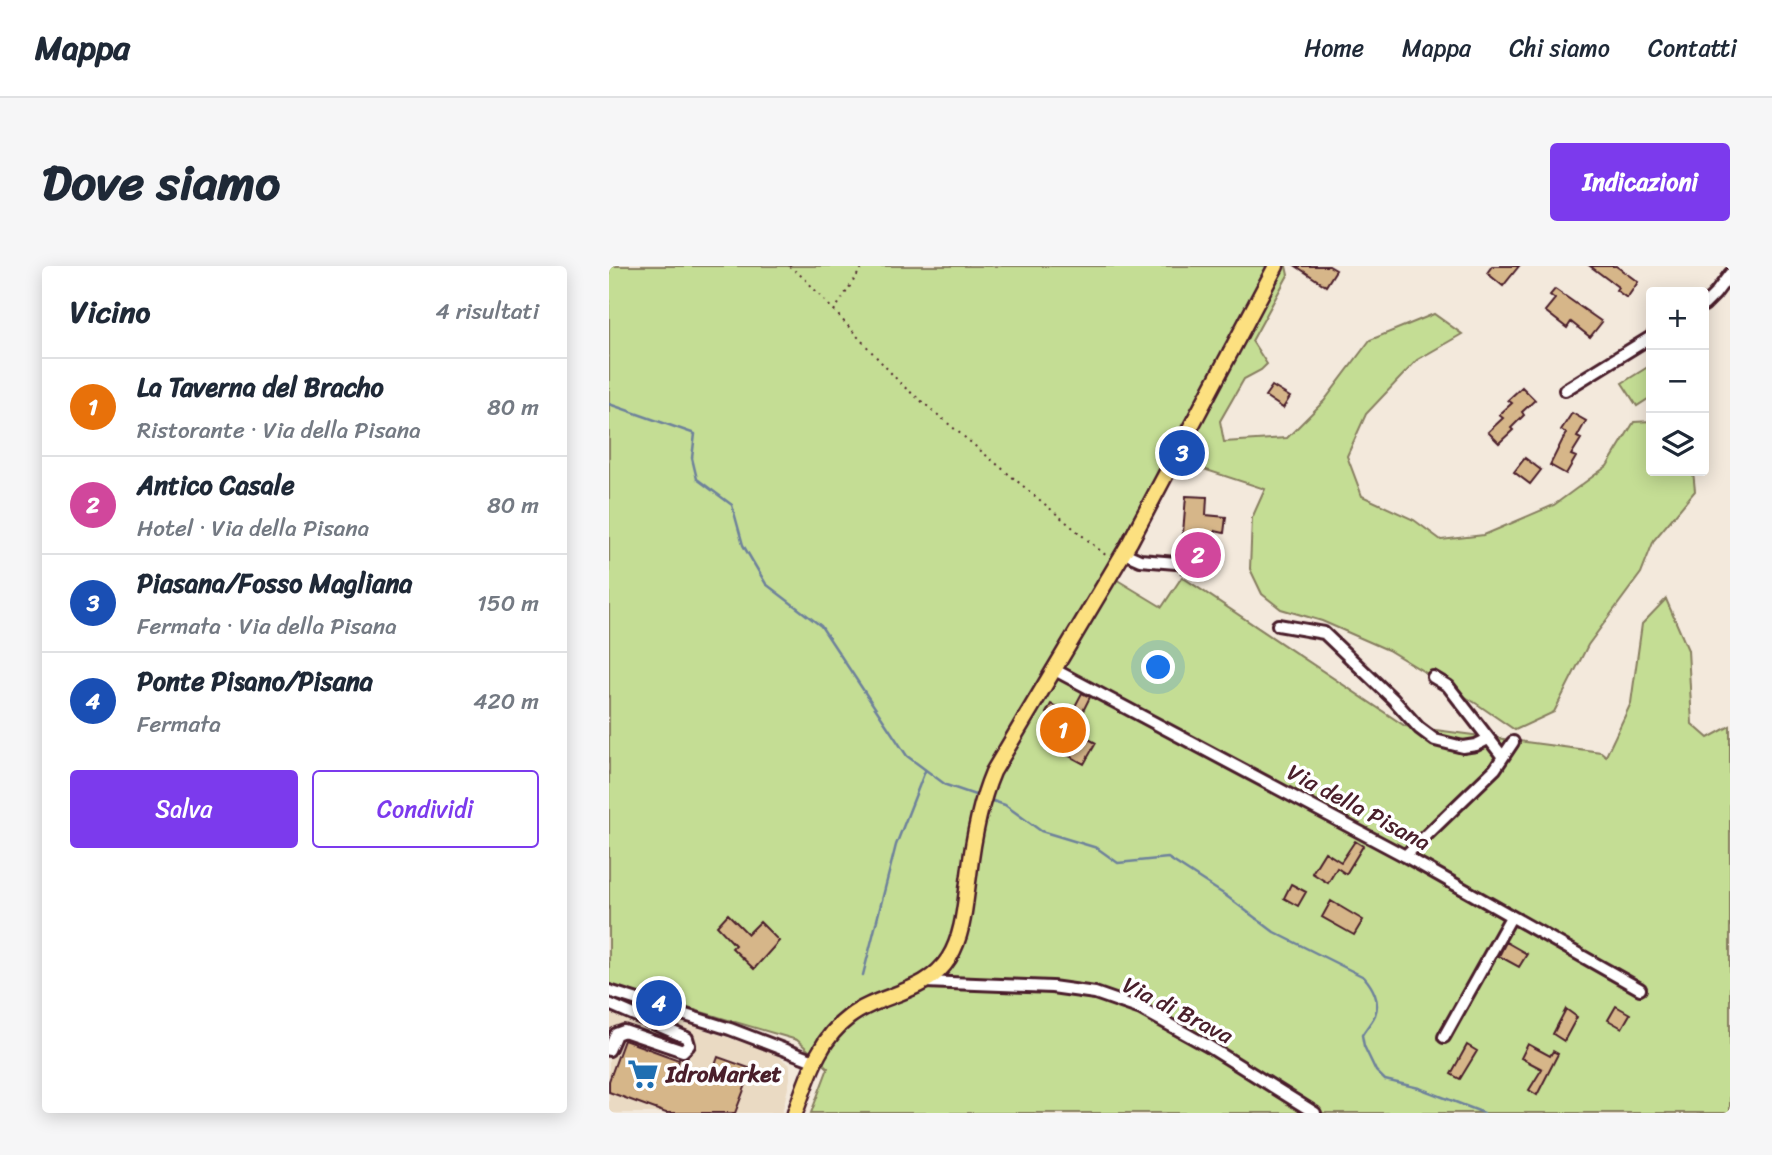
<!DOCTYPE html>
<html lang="it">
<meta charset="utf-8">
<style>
:root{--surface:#fff;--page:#f6f6f7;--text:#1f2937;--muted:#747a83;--line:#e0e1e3;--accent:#7c3aed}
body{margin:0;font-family:Sriracha,sans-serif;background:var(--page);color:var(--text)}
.controls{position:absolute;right:21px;top:21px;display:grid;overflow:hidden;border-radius:7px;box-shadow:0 4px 18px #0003}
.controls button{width:63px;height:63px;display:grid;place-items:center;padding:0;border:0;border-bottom:2px solid var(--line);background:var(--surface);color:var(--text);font:35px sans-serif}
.you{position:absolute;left:550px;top:402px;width:24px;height:24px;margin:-18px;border:5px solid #fff;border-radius:50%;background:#1a73e8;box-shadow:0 0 0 10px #1a73e833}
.badge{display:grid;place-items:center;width:46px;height:46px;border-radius:50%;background:var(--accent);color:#fff;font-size:23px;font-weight:700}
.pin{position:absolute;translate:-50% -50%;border:4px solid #fff;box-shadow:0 2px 7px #0006}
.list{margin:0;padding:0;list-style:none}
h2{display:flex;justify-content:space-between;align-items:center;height:91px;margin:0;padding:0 28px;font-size:30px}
h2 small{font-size:23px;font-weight:400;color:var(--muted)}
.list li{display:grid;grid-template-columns:46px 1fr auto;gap:21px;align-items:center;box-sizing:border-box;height:98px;padding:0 28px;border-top:2px solid var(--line)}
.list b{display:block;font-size:26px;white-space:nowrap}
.list p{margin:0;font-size:23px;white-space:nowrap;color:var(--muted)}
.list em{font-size:23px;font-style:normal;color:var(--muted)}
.actions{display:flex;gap:14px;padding:21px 28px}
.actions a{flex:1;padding:16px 0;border:2px solid var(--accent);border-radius:7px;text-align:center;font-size:24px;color:var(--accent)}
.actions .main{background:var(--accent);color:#fff}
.icon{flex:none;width:38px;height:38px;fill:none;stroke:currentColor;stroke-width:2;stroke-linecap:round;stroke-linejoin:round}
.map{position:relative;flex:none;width:1121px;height:847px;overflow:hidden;border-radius:7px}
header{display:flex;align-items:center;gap:42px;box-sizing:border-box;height:98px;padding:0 35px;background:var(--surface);border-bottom:2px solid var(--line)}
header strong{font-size:33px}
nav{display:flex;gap:38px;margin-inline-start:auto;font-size:24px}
.intro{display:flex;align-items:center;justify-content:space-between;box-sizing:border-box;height:168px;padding:0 42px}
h1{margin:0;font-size:49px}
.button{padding:18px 32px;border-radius:7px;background:var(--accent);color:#fff;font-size:24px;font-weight:700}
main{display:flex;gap:42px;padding:0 42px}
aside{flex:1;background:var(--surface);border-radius:7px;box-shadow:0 4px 18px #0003}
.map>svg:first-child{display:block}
.built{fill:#eadac3}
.green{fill:#c4dd94;stroke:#877e60;stroke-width:2}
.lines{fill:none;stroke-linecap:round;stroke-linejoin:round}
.stream{stroke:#6e829b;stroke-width:2.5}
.building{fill:#d6b689;stroke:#4a1f2b;stroke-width:2}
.minor-casing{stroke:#4a1f2b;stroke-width:16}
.major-casing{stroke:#4a1f2b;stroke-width:19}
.path{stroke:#4a1f2b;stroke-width:2;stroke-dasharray:2 5;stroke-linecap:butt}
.minor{stroke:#fff;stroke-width:10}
.major{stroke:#fce080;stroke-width:14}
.labels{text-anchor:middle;stroke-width:7;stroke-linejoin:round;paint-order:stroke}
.street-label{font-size:23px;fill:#4a1f2b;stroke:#fff}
.poi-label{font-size:23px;font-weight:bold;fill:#4a1f2b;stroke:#fff;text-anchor:start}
</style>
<header>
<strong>Mappa</strong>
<nav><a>Home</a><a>Mappa</a><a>Chi siamo</a><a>Contatti</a></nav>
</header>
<div class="intro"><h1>Dove siamo</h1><a class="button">Indicazioni</a></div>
<main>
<aside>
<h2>Vicino<small>4 risultati</small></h2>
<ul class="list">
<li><span class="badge" style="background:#e8710a">1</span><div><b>La Taverna del Bracho</b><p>Ristorante · Via della Pisana</p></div><em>80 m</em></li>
<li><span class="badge" style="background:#d1479c">2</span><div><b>Antico Casale</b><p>Hotel · Via della Pisana</p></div><em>80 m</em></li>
<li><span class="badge" style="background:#1a4fb4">3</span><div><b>Piasana/Fosso Magliana</b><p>Fermata · Via della Pisana</p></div><em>150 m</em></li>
<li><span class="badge" style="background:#1a4fb4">4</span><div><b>Ponte Pisano/Pisana</b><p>Fermata</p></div><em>420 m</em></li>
</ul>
<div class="actions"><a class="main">Salva</a><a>Condividi</a></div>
</aside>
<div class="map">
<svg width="1121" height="847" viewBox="0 0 1121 847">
<rect width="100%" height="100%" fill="#f3e9dc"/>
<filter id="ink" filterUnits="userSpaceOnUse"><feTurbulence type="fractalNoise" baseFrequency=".0143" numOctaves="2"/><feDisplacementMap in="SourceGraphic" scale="14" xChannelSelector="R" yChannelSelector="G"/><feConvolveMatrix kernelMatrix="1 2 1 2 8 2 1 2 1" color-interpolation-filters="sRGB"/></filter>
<g filter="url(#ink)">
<path class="built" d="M0 732 163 786 181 799V813L173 847H0Z"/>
<path class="green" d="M0 0H661L495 306 553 341 573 311 796 460 992 486 997 490 1022 437 1033 358 1057 333 1079 384 1083 458 1099 472 1121 460V847H202L219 802 188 774 0 719Z
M674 0H677L679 9 643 75 658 98 652 104 635 113 611 155 615 176 678 172 715 135 761 74 825 48 853 68 808 94 757 148 738 190 753 230 805 254 832 274 875 269 945 239 998 200 1025 156 1042 155V205H1084L1086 225 1045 274 1032 307 979 379 945 446 906 464 868 438 779 384 713 355 672 343 653 328 641 303 643 252 656 223 579 198 575 188 637 64Z
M1042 99V131L1028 140 1013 117Z"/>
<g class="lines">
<path class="stream" d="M0 138 86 168 83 192 88 213 123 239 134 279 157 318 212 360 298 490 337 519 372 531
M381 534 396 539 432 565 488 582 509 597 559 592 616 629 665 666 755 711C763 720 772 735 766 749 763 756 757 762 753 769L755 780 767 805 776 814 810 822 875 847
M254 709 287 579 316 505"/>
</g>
<path class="building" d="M687 0H720L727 4 717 20Z
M883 0H910L894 20 878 7Z
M981 0H1007L1029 16 1018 32 1007 24 1009 21Z
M946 23 993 56 981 71 962 56 958 62 936 45 946 33 941 29Z
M663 120 681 131 674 142 656 130Z
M913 121 926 134 913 146 915 149 902 162 904 164 890 177 879 166 894 152 890 149 903 137 899 134Z
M963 147 977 155 968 171 972 173 962 189 967 191 957 208 941 199 957 167 952 164Z
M916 192 932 204 921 218 905 206Z
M577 230 598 231 597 249 617 251 615 267 606 265 603 309 572 307 575 297 572 292Z
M473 427 481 431 471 451 477 454 470 468 487 477 475 498 440 479 453 455 437 447 442 438 457 446 459 441 464 444Z
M746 575 754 580 737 608 728 602 719 617 703 607 716 586 732 596Z
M682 618 697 626 689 640 675 632Z
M722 635 754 654 745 669 713 651Z
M119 648 139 668 151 656 170 675 145 703 123 682 126 679 108 660Z
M897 676 918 688 910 701 890 690Z
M1007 740 1021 748 1013 762 999 754Z
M957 743 968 751 955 775 944 768Z
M15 774 70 794 68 801 101 813 109 791 143 803 126 847H57L0 826V815Z
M919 778 941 790 944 785 949 788 928 829 920 824 933 803 912 792Z
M858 779 868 785 851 813 842 808Z"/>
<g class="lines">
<defs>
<path id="minor" d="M1095 39 1106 28 1121 8
M956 124 1042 71
M515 287 531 294 567 297
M669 359 715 367 784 433 810 462 826 474 854 481 867 479 879 473
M444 403 796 590 1031 723
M824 411 839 420 894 491
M796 590 886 503 904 476
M316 716 443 721 486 727 532 743 599 780 706 847
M0 725 121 763 205 795
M0 738 78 772 80 779 74 785 15 765 7 768 0 784
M835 771 902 651"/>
<path id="major" d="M186 847C199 812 209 774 240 751 271 727 318 728 340 692 355 668 356 636 360 609 364 574 370 539 384 506L521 276 667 0"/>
</defs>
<use href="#minor" class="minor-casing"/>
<use href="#major" class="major-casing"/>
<path class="path" d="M180 0 196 13 293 119 499 291
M225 45 254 0"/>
<use href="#minor" class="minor"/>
<use href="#major" class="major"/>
</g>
</g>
<defs>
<symbol id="supermarket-bare" viewBox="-9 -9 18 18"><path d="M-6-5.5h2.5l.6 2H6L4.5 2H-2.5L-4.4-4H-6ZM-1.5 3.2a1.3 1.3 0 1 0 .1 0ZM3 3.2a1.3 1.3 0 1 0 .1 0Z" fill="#1f6fb2" stroke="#fff" stroke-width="2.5" paint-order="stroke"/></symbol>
</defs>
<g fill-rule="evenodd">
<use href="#supermarket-bare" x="12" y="786" width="44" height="44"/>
</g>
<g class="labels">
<g class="street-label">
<text transform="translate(750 541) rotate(28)" y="8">Via della Pisana</text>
<text transform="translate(569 744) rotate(27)" y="8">Via di Brava</text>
</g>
<g class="poi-label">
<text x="57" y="816">IdroMarket</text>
</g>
</g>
</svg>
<div class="controls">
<button>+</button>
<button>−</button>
<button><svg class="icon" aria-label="layers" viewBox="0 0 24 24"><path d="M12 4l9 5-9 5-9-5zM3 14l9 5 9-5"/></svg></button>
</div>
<div class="you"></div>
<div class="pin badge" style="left:454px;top:464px;background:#e8710a">1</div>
<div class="pin badge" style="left:589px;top:289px;background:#d1479c">2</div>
<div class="pin badge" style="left:573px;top:187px;background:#1a4fb4">3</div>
<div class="pin badge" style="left:50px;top:737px;background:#1a4fb4">4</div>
</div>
</main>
